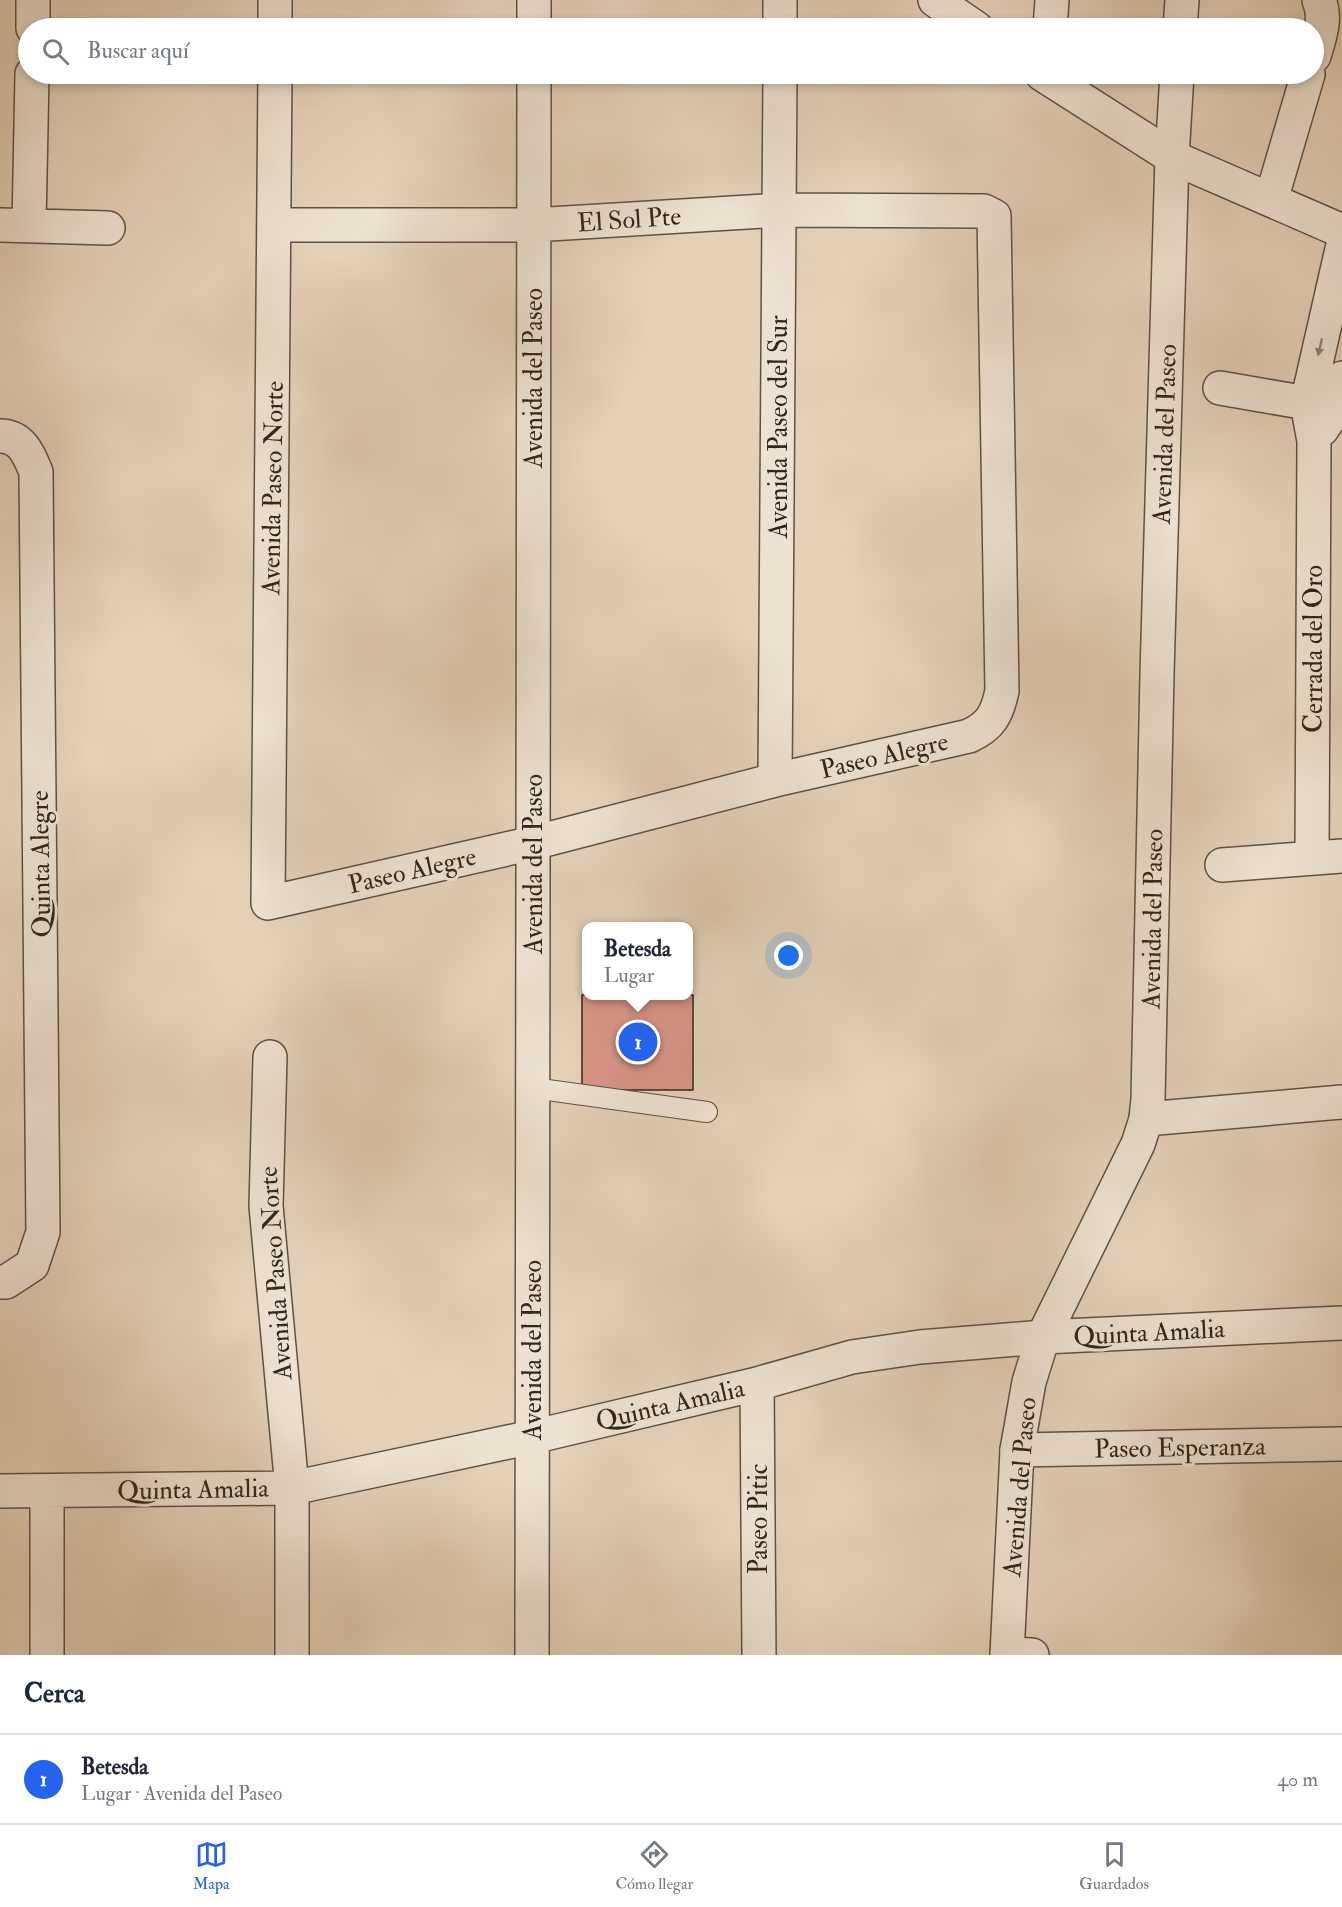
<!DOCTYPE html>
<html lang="es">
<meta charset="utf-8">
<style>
:root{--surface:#fff;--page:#f6f6f7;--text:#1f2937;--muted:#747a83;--line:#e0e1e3;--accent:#2563eb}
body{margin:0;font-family:"IM FELL Double Pica",serif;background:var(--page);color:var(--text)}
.you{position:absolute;left:789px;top:956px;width:21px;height:21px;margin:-15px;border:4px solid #fff;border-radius:50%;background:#1a73e8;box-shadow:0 0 0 9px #1a73e833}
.badge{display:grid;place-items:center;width:39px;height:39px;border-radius:50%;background:var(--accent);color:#fff;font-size:20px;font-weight:700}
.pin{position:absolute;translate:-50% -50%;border:3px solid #fff;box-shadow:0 2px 6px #0006}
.popup{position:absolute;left:582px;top:922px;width:111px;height:78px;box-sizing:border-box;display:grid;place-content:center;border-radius:12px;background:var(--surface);filter:drop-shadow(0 2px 4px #0005);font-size:20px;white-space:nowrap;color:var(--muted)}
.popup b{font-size:22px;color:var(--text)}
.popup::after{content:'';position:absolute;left:50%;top:100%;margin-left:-12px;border:12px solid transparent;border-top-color:var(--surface)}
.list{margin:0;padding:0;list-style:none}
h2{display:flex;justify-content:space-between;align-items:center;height:78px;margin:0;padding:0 24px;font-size:26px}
h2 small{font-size:20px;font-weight:400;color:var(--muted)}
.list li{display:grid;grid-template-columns:39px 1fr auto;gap:18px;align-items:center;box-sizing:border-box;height:90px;padding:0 24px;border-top:2px solid var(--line)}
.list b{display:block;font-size:22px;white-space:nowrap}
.list p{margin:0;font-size:20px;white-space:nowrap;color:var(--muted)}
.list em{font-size:20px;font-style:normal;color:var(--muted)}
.icon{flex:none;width:33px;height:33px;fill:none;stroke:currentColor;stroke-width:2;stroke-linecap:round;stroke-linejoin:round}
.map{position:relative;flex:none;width:1342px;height:1655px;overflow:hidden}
.search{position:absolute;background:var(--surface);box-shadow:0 3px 9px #0003;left:18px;right:18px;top:18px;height:66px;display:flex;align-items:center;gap:15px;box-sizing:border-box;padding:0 21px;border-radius:33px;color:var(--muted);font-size:22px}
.sheet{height:168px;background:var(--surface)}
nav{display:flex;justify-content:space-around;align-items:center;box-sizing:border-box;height:84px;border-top:2px solid var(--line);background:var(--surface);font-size:16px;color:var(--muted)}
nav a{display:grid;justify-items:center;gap:3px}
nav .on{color:var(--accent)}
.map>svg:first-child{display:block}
.building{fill:#d89587;stroke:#31271d;stroke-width:1.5}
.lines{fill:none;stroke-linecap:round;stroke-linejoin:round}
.service-casing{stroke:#5e5244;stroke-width:22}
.minor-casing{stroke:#5e5244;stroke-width:36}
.tertiary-casing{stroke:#5e5244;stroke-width:36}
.service{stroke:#ede1d1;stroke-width:20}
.minor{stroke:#ede1d1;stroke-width:33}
.tertiary{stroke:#ede1d1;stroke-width:33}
.oneway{fill:#8f8477}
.labels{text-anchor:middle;stroke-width:6;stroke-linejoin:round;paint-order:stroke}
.street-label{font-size:26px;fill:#31271d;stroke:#ede1d1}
</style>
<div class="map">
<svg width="1342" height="1655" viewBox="0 0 1342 1655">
<rect width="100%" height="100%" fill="#e4d1b8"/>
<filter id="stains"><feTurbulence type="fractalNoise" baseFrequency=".00333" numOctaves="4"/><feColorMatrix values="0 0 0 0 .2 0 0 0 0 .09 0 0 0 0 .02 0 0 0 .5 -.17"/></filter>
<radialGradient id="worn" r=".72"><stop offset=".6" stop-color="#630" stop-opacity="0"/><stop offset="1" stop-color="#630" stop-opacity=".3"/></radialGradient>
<path class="building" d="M582 995H693V1090H582Z"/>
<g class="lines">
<defs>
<path id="service" d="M533 1088 707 1112"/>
<path id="minor" d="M33 28V0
M275 28V0
M534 28V0
M780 28V0
M1050 28 1052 0
M1180 28 1182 0
M1314 56C1319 38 1327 19 1319 0
M1177 74 1172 157 1342 231
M1271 200 1308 74
M0 225 108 228
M29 225 32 74
M274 225H533L780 210 984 211 994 216 1002 691C997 714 991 726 969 736L775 780 533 843 268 903 275 74
M1220 388 1307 403 1342 413
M1322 429 1334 411 1342 378
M0 436C22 436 29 455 36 472L43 1232 32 1265 6 1282H0
M775 780 780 74
M1312 858 1314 441 1307 403 1342 249
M1222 865 1342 856
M270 1057 266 1206 292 1488V1655
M1146 1119 1342 1102
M757 1384 759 1655
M1017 1450 1342 1444
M0 1491 292 1488 532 1437 757 1384 852 1357 920 1347 1043 1337 1342 1323
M47 1492V1655
M1007 1654 1032 1655
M532 1655 534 74"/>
<path id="tertiary" d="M935 0 976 28
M1007 1655 1017 1450 1029 1382 1043 1337 1138 1144 1146 1119 1148 1099 1157 674 1172 157 1042 74"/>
</defs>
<use href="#service" class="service-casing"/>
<use href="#minor" class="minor-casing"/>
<use href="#tertiary" class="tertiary-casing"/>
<use href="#service" class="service"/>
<use href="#minor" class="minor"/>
<use href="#tertiary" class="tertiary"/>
</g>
<defs><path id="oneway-solid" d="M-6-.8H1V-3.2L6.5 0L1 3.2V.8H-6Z" transform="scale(1.5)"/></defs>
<use class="oneway" href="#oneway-solid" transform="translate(1320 347) rotate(103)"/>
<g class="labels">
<g class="street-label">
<text transform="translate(629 219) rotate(-4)" y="9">El Sol Pte</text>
<text transform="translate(533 378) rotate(-90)" y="9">Avenida del Paseo</text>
<text transform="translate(778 427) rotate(-90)" y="9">Avenida Paseo del Sur</text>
<text transform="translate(1164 434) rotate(-88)" y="9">Avenida del Paseo</text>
<text transform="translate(272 488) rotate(-89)" y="9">Avenida Paseo Norte</text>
<text transform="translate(1313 649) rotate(-90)" y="9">Cerrada del Oro</text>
<text transform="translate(884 755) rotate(-13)" y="9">Paseo Alegre</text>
<text transform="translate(40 864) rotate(-91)" y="9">Quinta Alegre</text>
<text transform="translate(533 864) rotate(-90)" y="9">Avenida del Paseo</text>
<text transform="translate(412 870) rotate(-13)" y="9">Paseo Alegre</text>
<text transform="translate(1152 919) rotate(-89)" y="9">Avenida del Paseo</text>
<text transform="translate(275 1273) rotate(-94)" y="9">Avenida Paseo Norte</text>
<text transform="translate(1149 1332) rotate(-3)" y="9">Quinta Amalia</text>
<text transform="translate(532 1350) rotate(-90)" y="9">Avenida del Paseo</text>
<text transform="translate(670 1404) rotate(-13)" y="9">Quinta Amalia</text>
<text transform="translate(1180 1447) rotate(-1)" y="9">Paseo Esperanza</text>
<text transform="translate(1019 1487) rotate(-85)" y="9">Avenida del Paseo</text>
<text transform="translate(193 1489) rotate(-1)" y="9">Quinta Amalia</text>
<text transform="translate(758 1519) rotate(-90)" y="9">Paseo Pitic</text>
</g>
</g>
<rect width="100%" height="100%" filter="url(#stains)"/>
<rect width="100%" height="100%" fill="url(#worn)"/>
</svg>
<div class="you"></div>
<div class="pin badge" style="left:638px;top:1042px">1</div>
<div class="popup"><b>Betesda</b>Lugar</div>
<div class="search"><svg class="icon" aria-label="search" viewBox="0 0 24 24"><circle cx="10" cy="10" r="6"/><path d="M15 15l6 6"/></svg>Buscar aquí</div>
</div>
<section class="sheet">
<h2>Cerca<small></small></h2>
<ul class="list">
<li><span class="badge">1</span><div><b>Betesda</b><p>Lugar · Avenida del Paseo</p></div><em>40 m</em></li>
</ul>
</section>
<nav>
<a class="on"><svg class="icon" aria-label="map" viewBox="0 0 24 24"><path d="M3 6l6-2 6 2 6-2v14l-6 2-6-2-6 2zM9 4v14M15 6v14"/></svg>Mapa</a>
<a><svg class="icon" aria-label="directions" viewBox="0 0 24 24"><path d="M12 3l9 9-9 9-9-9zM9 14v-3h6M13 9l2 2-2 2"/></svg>Cómo llegar</a>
<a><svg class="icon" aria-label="saved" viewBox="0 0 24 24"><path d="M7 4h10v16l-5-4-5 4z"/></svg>Guardados</a>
</nav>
